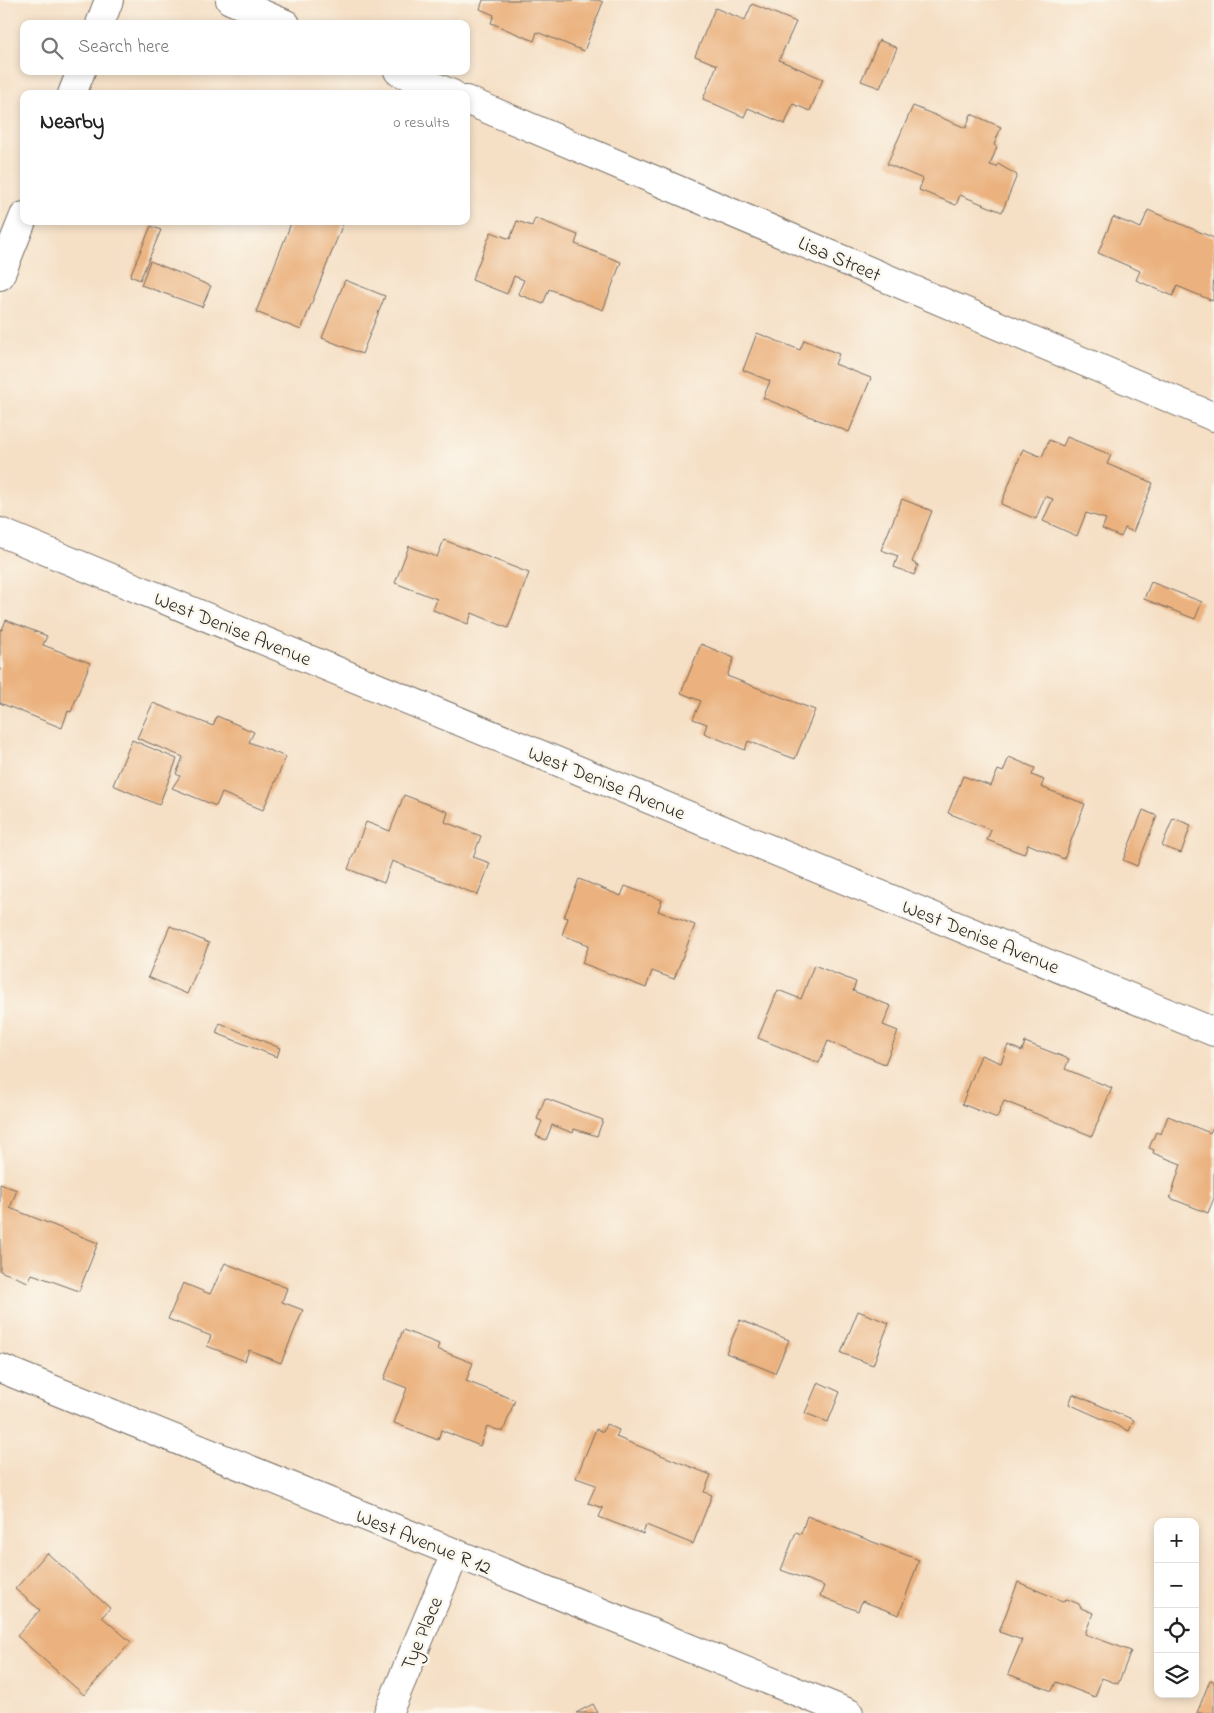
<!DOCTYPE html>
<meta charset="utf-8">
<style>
:root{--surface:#fff;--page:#f6f6f6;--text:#222;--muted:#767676;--line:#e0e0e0}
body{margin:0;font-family:"Indie Flower",sans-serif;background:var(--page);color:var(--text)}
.controls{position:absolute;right:15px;bottom:15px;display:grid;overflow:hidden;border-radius:10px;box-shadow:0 2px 8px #0003}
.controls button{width:45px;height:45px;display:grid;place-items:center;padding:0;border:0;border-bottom:1px solid var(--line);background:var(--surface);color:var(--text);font:25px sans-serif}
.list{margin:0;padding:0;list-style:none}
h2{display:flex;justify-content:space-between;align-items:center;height:65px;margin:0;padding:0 20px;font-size:21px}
h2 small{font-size:16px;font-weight:400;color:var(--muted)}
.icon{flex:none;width:28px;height:28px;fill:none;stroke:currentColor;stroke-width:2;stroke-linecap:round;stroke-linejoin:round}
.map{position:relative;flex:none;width:1214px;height:1713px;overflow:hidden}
.search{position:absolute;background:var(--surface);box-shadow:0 2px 8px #0003;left:20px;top:20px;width:450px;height:55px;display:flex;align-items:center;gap:12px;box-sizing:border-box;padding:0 18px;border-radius:10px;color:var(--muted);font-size:19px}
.panel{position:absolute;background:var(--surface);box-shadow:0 2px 8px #0003;left:20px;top:90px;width:450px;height:135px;border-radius:10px}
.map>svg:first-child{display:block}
.building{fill:#ebb27f}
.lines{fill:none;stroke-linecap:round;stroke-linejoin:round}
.minor-casing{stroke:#726a61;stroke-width:30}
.minor{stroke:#fff;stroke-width:28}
.labels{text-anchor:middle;stroke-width:5;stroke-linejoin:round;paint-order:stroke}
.street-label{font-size:20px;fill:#2b2b2b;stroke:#fbf7ec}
</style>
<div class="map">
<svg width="1214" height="1713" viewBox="0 0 1214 1713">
<rect width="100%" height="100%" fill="#fbf7ec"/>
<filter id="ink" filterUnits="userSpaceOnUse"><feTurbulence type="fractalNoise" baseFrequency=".02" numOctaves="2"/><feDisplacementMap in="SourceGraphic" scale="10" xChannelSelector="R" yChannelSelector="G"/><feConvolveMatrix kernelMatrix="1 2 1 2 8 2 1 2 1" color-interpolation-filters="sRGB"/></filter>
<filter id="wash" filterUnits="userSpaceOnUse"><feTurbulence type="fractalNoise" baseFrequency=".0096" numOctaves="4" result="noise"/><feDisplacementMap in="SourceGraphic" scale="20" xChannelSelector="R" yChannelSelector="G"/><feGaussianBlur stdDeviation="1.12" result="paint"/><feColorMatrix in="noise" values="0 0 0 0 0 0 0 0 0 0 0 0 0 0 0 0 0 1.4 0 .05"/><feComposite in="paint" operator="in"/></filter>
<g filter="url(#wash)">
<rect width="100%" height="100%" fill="#f5dfc5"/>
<g id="blocks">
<path class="building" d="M483 0H598L603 2 584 51 537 32 534 41 491 23 494 15 480 9Z
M752 4 796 22 779 60 823 79 810 111 793 104 785 124 748 108 744 117 703 99 717 65 695 56 715 8 745 20Z
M879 40 897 48 880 88 861 81Z
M913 106 966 128 971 114 1001 127 994 145 997 147 990 165 997 167 998 164 1017 175 1002 212 960 195 956 205 919 190 923 179 887 164Z
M1148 210 1214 238 1213 301 1177 286 1173 296 1136 280 1140 271 1098 253 1113 217 1141 228Z
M535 218 578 235 575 244 621 262 603 310 549 289 543 304 518 294 524 280 514 276 507 294 472 280 491 232 510 239 517 221 532 226Z
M292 221H344L301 330 256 312Z
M151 226 161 230 140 280 130 276Z
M150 261 211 286 202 307 141 285Z
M345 280 385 296 362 354 322 338Z
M757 333 800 350 804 340 839 354 835 364 871 378 849 432 763 398 770 381 743 370Z
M1067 437 1111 455 1107 464 1153 483 1133 532 1125 528 1121 537 1102 529 1106 519 1086 513 1077 536 1043 521 1053 499 1045 496 1036 519 1001 504 1023 449 1042 457 1049 440 1063 446Z
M902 499 932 511 912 562 918 565 914 575 894 567 898 556 881 550Z
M444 540 529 573 508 628 472 613 468 624 433 610 437 599 395 583 409 546 437 557Z
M1151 582 1202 602 1195 619 1144 599Z
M6 620 47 636 43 645 90 663 71 712 68 711 62 728 0 703V629L2 630Z
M701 644 734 658 727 676 815 710 795 759 748 741 745 750 704 733 707 724 693 719 701 701 681 693Z
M153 703 213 726 217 716 254 732 249 742 286 757 263 810 222 793 216 806 172 788 180 776 176 774 183 757 137 738Z
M132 740 177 759 159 805 113 785Z
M1009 757 1035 768 1032 775 1044 780 1041 787 1085 804 1064 859 1028 844 1024 854 987 840 991 830 948 813 963 776 991 786 998 770 1003 772Z
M404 795 448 812 445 822 481 836 473 857 490 863 478 895 392 861 384 883 348 869 366 822 390 831Z
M1143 810 1157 816 1137 866 1123 860Z
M1173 818 1191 825 1181 853 1162 846Z
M579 879 621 896 625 886 662 900 658 911 695 925 674 979 652 971 646 988 582 963 589 945 562 935 568 918 564 917Z
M170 926 209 943 187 994 148 977Z
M814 965 856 982 853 991 891 1006 883 1025 898 1031 885 1064 828 1041 819 1063 758 1038 778 990 801 999Z
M220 1023 280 1048 277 1057 216 1033Z
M1025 1042 1069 1059 1065 1069 1112 1088 1092 1136 1004 1101 997 1118 962 1104 981 1055 1001 1063 1008 1045 1022 1051Z
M545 1098 603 1120 597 1136 574 1129 573 1133 552 1125 546 1140 536 1136 542 1121 537 1119Z
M1168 1116 1210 1133 1214 1124V1198L1208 1213 1170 1198 1181 1164 1153 1153 1154 1150 1149 1148 1156 1132 1161 1134Z
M0 1184 17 1190 10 1208 98 1243 79 1291 32 1274 28 1282 0 1271Z
M225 1263 287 1288 282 1302 303 1310 281 1363 249 1350 245 1361 207 1346 211 1336 168 1319 183 1283 210 1294Z
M858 1311 889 1323 873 1365 841 1353Z
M740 1320 789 1340 775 1373 726 1353Z
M403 1330 439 1344 437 1349 473 1363 466 1381 515 1400 503 1432 487 1426 480 1446 441 1430 438 1440 394 1423 407 1388 384 1379Z
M818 1382 840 1392 828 1422 805 1413Z
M1073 1394 1134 1420 1129 1431 1069 1404Z
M606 1424 619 1430 616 1437 711 1475 704 1492 712 1495 693 1544 646 1525 643 1534 599 1517 603 1508 588 1503 596 1485 576 1478 596 1429 603 1432Z
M807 1516 919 1560 899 1615 862 1601 858 1611 820 1596 824 1586 781 1570 796 1532 801 1534Z
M47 1553 110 1608 102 1617 131 1642 84 1695 17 1636 40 1610 15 1589Z
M1018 1582 1062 1601 1067 1599 1079 1604 1081 1608 1093 1613 1085 1634 1131 1651 1118 1684 1102 1678 1095 1697 1056 1682 1052 1691 1008 1674 1022 1640 999 1632Z
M1210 1680 1214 1681V1713H1197Z
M593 1704 598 1713H576Z"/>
</g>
</g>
<g filter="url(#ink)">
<use href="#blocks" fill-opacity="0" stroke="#726a61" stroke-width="1"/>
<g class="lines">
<defs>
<path id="minor" d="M230 0 286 24
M100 24 109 0
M398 71 452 94
M72 94 81 71
M466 100 1214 417
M0 276 24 216
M0 532 1214 1032
M0 1368 849 1713
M388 1713 455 1554"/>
</defs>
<use href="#minor" class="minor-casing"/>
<use href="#minor" class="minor"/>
</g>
</g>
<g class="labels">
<g class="street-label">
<text transform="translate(840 258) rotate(23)" y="7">Lisa Street</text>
<text transform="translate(233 628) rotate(22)" y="7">West Denise Avenue</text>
<text transform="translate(607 782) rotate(22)" y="7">West Denise Avenue</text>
<text transform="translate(981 936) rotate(22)" y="7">West Denise Avenue</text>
<text transform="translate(424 1541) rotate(22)" y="7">West Avenue R 12</text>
<text transform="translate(421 1633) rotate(-67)" y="7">Tye Place</text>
</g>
</g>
</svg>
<div class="controls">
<button>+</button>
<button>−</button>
<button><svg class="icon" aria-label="locate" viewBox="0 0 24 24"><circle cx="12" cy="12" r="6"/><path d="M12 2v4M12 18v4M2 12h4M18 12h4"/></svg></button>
<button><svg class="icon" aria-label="layers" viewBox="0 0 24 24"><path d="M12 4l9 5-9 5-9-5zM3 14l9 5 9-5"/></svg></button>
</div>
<div class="search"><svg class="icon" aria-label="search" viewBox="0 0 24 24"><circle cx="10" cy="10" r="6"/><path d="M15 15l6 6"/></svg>Search here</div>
<section class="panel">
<h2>Nearby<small>0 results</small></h2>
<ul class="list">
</ul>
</section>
</div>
